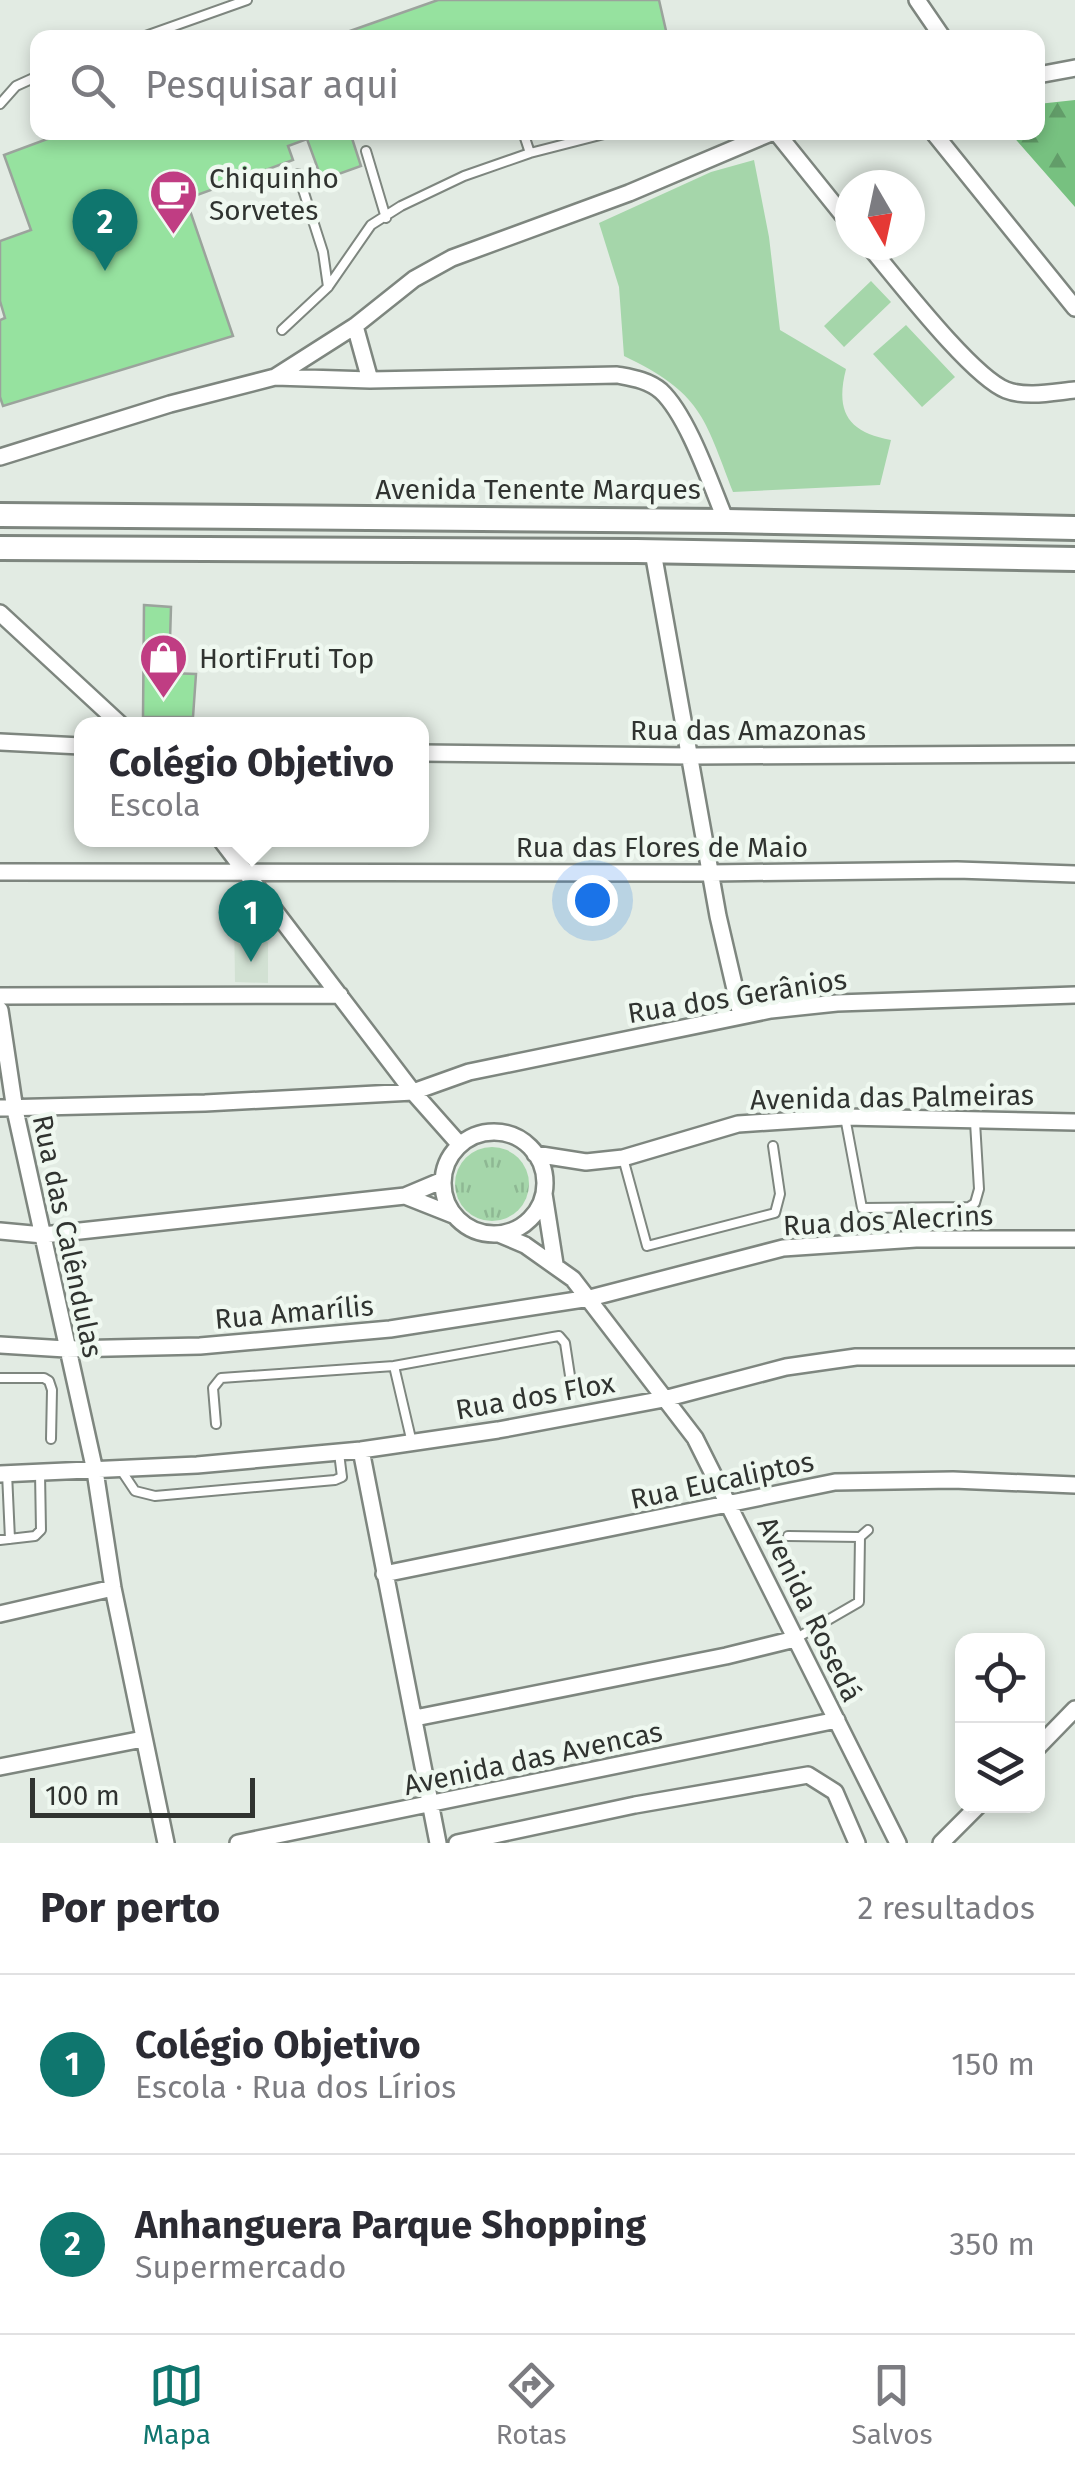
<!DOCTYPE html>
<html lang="pt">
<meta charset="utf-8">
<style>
:root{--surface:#fff;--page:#f7f7f7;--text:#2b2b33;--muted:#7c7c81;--line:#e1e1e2;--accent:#0f766e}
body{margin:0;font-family:"Fira Sans",sans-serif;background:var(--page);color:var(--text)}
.controls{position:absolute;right:30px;bottom:30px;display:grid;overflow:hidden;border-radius:20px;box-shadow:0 5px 15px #0003}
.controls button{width:90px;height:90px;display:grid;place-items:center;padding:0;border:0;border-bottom:2px solid var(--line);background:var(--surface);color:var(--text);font:50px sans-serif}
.compass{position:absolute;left:835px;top:170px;width:90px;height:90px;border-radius:50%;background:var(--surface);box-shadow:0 5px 15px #0003;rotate:171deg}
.scale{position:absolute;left:30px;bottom:25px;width:225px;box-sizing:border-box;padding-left:10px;border:5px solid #303330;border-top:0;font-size:28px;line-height:35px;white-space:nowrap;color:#303330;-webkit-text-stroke:8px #eff8f0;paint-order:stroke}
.you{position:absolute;left:592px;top:900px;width:35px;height:35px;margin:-25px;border:8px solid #fff;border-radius:50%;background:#1a73e8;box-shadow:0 0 0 15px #1a73e833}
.badge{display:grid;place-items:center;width:65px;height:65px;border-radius:50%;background:var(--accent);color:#fff;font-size:32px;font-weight:700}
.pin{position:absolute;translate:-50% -82px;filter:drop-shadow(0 2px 5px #0008)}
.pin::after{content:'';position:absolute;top:52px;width:35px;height:30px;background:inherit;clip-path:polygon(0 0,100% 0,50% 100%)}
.popup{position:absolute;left:74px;top:717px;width:355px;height:130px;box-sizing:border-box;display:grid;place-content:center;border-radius:20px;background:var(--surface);filter:drop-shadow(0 2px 8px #0005);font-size:32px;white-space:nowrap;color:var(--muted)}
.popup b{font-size:38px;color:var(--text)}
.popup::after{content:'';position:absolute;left:50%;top:100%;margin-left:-20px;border:20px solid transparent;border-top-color:var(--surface)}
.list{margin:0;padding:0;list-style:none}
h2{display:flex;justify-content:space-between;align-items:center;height:130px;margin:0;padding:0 40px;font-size:42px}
h2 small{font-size:32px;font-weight:400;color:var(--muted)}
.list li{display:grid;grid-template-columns:65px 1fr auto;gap:30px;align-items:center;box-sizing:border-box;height:180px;padding:0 40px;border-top:2px solid var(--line)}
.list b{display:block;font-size:38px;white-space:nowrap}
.list p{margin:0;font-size:32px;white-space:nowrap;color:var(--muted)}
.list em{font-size:32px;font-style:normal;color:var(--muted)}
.icon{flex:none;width:55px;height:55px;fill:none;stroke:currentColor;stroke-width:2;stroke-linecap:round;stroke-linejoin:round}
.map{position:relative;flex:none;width:1075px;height:1843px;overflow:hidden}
.search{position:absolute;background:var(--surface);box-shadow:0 5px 15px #0003;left:30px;right:30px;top:30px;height:110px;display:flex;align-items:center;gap:25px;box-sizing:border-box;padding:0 35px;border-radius:20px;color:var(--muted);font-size:38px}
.sheet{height:490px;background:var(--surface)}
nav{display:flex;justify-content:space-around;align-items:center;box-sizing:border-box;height:140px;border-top:2px solid var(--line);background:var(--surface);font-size:28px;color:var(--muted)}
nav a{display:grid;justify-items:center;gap:5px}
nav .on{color:var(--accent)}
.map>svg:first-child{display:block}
.built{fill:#d2e1d3}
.grass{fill:url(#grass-tufts)}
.forest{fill:url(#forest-firs)}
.park{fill:#a5d6aa}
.building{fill:#96e29f;stroke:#9ba39c;stroke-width:2.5}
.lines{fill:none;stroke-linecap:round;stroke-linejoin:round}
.lane-casing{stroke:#7e867f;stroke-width:12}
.street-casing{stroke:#7e867f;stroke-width:20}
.secondary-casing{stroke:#7e867f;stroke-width:28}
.lane{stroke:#fff;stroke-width:8}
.street{stroke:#fff;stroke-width:15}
.secondary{stroke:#fff;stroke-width:22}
.labels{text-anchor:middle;stroke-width:9;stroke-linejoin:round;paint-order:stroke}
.poi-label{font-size:28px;fill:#303330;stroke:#eff8f0;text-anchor:start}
.street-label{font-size:28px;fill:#303330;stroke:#eff8f0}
</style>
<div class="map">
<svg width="1075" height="1843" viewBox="0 0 1075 1843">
<defs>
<pattern id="grass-tufts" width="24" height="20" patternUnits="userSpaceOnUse" patternTransform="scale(2.5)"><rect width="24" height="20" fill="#a5d6aa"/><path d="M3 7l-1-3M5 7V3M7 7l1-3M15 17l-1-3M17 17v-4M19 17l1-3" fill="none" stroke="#8eb893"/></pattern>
<pattern id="forest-firs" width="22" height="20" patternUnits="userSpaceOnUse" patternTransform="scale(2.5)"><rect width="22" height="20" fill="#77c180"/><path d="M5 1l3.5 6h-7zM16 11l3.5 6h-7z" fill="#629d69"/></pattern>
</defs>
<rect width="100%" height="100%" fill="#e2ebe3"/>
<path class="built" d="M234 914 248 916 268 943V983L235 982Z"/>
<path class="grass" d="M455 1184a37 37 0 1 1 74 0a37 37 0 1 1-74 0Z"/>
<path class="forest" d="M1075 100V207L1010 133 1038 132V104Z"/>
<path class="park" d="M754 160 769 237 780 330 846 369C835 412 848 432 891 440L880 485 733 492C704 416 701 393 624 356L619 287 599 223 711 172Z
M871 281 891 302 844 347 824 326Z
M906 325 955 377 922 407 873 354Z"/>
<path class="building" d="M438 0H659L667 35 330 38Z
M66 132H350L361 166 322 180 307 139 288 146 293 160 186 199 233 336 3 406 0 397V320L5 318 0 301V241L31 230 4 155Z
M144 605 171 607 169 673 196 674 193 717H143Z"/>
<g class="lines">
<defs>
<path id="lane" d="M140 38 247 0
M696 38H703
M0 104 16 86 38 76
M523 132 530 153
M366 151 386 218
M298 174 323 252 328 287
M282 330 328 287 371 225 401 206 464 176 530 153 612 132
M845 1117 862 1208 969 1207 975 1203 979 1189 975 1122
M623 1158 647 1246 775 1213 780 1194 773 1146
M394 1366 412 1443
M0 1378H44L49 1381 52 1390 51 1439
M216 1424 213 1388 221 1378 394 1366 553 1337 559 1336 565 1343 572 1389
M121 1470 135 1491 155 1496 335 1480 342 1477 339 1453
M7 1473 10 1539
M788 1536 860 1537
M0 1540 35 1536 41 1530 40 1473
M795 1639 859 1602 860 1537 868 1530"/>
<path id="street" d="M917 0 943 38
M1038 75 1075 68
M776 132 850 224
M933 132 1075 308
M868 245C896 278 971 376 1006 390 1026 398 1054 392 1075 390
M355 326 370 380
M275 377 370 380 617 375C633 378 648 380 661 391 688 416 711 485 726 521
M0 457 170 404 275 377 355 326 414 279 452 258 629 193 773 132
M653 552 718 916 741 1015
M0 613 120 724
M0 742 81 746
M421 753 691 756 1075 754
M221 840 413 1092 460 1145
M0 872 711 873 957 870 1075 874
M0 996 340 995
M0 1010 15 1110 95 1471 113 1588 166 1843
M0 1108 205 1103 413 1092 469 1072 771 1010 837 1003 1075 995
M443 1183a51 51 0 1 1 102 0a51 51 0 1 1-102 0Z
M535 1154 586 1162 623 1158 738 1124 845 1117 1075 1122
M544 1194 555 1264
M405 1196 453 1215
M0 1231 43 1235 405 1196 443 1180
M499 1234 525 1245 573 1279 695 1438 898 1843
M0 1345 66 1349 200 1346 390 1329 590 1298 783 1248 916 1239H1075
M361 1450 438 1843
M0 1474 197 1465 361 1450 498 1430 664 1399 786 1367 856 1357H1075
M384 1574 835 1482 953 1480 1075 1485
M0 1614 113 1588
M415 1718 726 1656 795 1639
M1038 1747 1075 1709
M0 1767 143 1739
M238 1843 837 1720
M457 1843 635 1805 808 1775 835 1792 857 1843
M941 1843 978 1806"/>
<path id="secondary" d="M0 515 726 521 1075 528
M0 548 637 551 1075 559"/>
</defs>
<use href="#lane" class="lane-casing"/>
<use href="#street" class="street-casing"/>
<use href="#secondary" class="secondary-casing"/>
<use href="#lane" class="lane"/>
<use href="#street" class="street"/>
<use href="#secondary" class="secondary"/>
</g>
<defs>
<symbol id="cafe-pin" viewBox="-11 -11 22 30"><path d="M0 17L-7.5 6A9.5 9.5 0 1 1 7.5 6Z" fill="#c03d83" stroke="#eff8f0"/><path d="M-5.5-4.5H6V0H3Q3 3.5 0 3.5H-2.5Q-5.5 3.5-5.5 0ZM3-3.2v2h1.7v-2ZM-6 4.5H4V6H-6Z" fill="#fff"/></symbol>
<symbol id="shop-pin" viewBox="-11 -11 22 30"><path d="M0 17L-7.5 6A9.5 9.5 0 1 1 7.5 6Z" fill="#c03d83" stroke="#eff8f0"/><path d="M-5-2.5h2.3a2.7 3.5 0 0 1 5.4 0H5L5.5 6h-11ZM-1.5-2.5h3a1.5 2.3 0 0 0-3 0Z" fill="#fff"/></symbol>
</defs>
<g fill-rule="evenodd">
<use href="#cafe-pin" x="146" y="166" width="55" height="75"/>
<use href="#shop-pin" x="136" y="630" width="55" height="75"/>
</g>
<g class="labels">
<g class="poi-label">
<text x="209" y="188">Chiquinho<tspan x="209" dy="32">Sorvetes</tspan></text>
<text x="199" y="668">HortiFruti Top</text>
</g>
<g class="street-label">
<text x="538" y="499">Avenida Tenente Marques</text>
<text x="748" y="740">Rua das Amazonas</text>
<text x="662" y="857">Rua das Flores de Maio</text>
<text transform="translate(737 996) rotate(-9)" y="10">Rua dos Gerânios</text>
<text transform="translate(892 1097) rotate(-1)" y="10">Avenida das Palmeiras</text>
<text transform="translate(888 1220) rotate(-3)" y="10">Rua dos Alecrins</text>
<text transform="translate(68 1236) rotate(78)" y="10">Rua das Calêndulas</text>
<text transform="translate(294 1312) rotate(-5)" y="10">Rua Amarílis</text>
<text transform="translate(535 1396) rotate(-10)" y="10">Rua dos Flox</text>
<text transform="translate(722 1480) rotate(-12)" y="10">Rua Eucaliptos</text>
<text transform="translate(810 1609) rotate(64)" y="10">Avenida Rosedá</text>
<text transform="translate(533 1758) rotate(-12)" y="10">Avenida das Avencas</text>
</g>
</g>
</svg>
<div class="controls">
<button><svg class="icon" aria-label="locate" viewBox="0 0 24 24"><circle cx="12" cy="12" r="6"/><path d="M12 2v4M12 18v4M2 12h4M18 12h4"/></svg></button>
<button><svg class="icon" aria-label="layers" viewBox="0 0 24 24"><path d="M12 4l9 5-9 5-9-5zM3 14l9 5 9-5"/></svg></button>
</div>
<svg class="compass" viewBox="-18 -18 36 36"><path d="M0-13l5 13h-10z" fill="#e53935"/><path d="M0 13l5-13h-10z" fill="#7c7c81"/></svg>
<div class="scale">100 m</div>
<div class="you"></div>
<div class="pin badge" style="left:251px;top:962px">1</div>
<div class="popup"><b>Colégio Objetivo</b>Escola</div>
<div class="pin badge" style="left:105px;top:271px">2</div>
<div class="search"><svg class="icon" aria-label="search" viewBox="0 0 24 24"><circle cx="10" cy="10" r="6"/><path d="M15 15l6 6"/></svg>Pesquisar aqui</div>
</div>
<section class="sheet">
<h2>Por perto<small>2 resultados</small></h2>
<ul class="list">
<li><span class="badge">1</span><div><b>Colégio Objetivo</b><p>Escola · Rua dos Lírios</p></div><em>150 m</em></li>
<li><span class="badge">2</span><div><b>Anhanguera Parque Shopping</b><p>Supermercado</p></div><em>350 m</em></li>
</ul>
</section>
<nav>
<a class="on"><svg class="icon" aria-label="map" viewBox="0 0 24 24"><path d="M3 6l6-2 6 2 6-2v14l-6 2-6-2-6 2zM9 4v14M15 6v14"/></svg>Mapa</a>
<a><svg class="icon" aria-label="directions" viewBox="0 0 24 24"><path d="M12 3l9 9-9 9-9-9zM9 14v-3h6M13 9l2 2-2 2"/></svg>Rotas</a>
<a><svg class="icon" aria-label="saved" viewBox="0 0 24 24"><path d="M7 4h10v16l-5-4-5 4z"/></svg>Salvos</a>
</nav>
